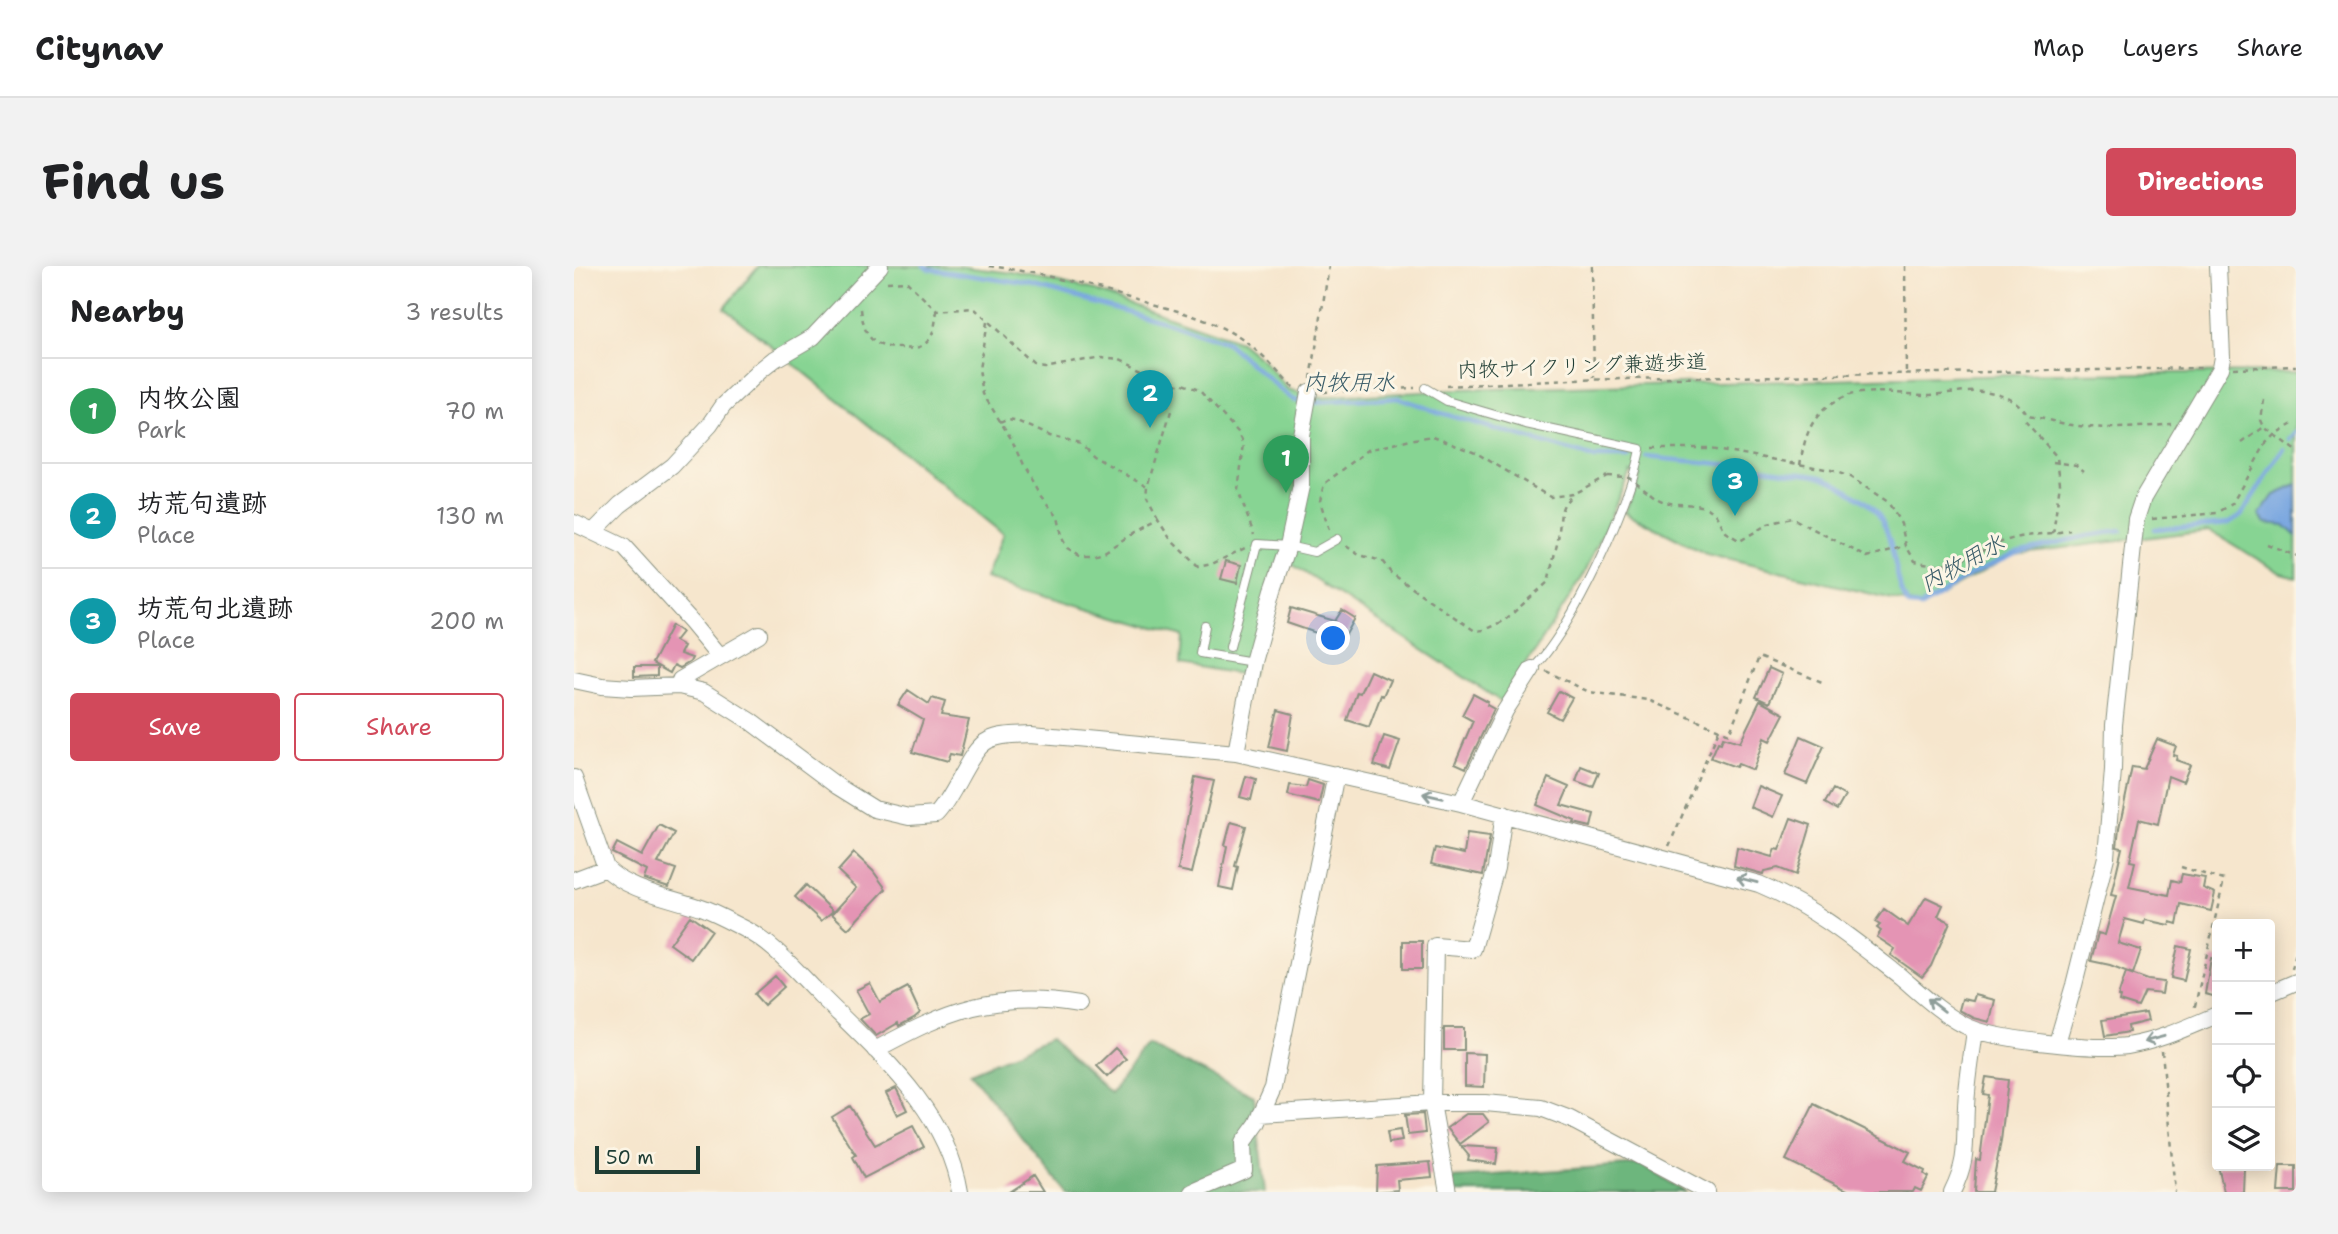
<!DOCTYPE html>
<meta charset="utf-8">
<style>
:root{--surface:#fff;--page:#f2f2f2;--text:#202124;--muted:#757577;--line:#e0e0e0;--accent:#d1495b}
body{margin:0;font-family:"Shantell Sans","Klee One",sans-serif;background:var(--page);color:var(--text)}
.controls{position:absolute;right:21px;bottom:21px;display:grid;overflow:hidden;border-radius:7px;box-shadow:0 4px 18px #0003}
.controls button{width:63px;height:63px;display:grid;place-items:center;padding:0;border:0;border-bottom:2px solid var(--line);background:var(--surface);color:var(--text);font:35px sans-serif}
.scale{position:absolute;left:21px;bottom:18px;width:105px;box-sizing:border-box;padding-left:7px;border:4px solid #1f3d34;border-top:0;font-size:19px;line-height:24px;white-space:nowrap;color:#1f3d34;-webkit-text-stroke:5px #fcf5e5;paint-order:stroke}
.you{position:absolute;left:760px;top:373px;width:24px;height:24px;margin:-18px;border:5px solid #fff;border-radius:50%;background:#1a73e8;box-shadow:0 0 0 10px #1a73e833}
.badge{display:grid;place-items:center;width:46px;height:46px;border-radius:50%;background:var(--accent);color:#fff;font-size:23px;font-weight:700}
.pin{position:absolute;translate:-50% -58px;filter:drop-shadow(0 2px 4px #0008)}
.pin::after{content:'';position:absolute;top:37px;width:24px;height:21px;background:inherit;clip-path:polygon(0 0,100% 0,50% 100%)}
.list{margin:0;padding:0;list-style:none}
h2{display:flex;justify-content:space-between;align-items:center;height:91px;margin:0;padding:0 28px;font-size:30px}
h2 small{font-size:23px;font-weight:400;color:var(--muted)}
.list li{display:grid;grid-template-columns:46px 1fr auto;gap:21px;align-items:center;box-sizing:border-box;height:105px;padding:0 28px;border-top:2px solid var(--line)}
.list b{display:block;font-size:26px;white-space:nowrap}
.list p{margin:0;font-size:23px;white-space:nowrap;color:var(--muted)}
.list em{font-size:23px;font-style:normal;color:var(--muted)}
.actions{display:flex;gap:14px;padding:21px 28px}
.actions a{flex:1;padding:16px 0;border:2px solid var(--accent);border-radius:7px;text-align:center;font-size:24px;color:var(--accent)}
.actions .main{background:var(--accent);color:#fff}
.icon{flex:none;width:38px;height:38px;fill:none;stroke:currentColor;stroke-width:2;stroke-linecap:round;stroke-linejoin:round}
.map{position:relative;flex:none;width:1722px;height:926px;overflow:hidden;border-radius:7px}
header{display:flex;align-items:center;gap:42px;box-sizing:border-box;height:98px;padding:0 35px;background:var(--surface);border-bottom:2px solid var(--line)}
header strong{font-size:33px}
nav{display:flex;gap:38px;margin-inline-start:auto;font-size:24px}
.intro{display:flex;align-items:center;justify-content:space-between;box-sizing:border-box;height:168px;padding:0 42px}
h1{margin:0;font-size:49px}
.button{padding:18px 32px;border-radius:7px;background:var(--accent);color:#fff;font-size:24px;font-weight:700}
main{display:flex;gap:42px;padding:0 42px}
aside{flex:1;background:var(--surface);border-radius:7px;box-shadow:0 4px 18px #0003}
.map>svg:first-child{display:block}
.green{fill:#87d493;stroke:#538864;stroke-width:2}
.forest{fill:#6db67d;stroke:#467a58;stroke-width:2}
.water{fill:#77a5e0;stroke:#4b718a;stroke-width:2}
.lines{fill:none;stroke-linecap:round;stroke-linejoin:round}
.stream{stroke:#77a5e0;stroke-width:4.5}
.building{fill:#e494b4}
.service-casing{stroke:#8a9280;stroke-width:10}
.minor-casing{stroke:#8a9280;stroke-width:18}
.path{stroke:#8a9280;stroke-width:2.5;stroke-dasharray:5 5;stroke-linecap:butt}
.service{stroke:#fff;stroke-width:8}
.minor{stroke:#fff;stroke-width:16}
.path-bridge{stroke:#8a9280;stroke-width:2.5;stroke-dasharray:5 5;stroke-linecap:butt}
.oneway{stroke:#8f9e9a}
.labels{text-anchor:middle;stroke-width:6;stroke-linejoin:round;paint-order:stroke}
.street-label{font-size:21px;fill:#1f3d34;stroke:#fcf5e5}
.water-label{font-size:23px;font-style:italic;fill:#395c68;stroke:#fcf5e5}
</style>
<header>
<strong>Citynav</strong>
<nav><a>Map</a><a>Layers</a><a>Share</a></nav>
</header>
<div class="intro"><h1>Find us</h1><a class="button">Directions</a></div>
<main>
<aside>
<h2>Nearby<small>3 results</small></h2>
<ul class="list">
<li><span class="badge" style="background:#2e9e5b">1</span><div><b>内牧公園</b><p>Park</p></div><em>70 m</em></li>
<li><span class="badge" style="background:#0f9aa8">2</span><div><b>坊荒句遺跡</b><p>Place</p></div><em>130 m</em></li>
<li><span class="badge" style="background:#0f9aa8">3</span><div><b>坊荒句北遺跡</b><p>Place</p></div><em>200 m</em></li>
</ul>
<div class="actions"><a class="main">Save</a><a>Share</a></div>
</aside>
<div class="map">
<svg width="1722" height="926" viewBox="0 0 1722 926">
<rect width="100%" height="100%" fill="#fcf5e5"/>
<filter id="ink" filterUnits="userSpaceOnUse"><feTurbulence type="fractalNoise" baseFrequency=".0143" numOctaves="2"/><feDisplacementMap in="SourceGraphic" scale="14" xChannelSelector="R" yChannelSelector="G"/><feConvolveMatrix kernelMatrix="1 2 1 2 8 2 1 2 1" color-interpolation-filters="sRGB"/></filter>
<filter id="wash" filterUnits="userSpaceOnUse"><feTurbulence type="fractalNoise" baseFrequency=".00686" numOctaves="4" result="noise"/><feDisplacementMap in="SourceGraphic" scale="28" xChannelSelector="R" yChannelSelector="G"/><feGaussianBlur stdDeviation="1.57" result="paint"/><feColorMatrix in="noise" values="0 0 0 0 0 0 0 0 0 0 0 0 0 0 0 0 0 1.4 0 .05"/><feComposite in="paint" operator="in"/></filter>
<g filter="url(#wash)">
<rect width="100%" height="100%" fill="#f6e6cd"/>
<path class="green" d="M184 0H382L440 7 520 25 666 76 689 95 714 124 740 132 882 124 1481 108 1722 106V311L1705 306 1635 264 1439 288 1347 340 1132 288 1051 246 1066 209 1056 206 1011 307 928 436 710 293 677 410 606 398 608 370 412 312 429 268 150 42Z"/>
<path class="forest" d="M476 773 537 828 576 779 680 830 691 926H491L396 807Z
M1067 898 1111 926H879V912Z"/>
<path class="water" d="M1722 219V270L1710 259 1691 257 1685 249 1700 229Z"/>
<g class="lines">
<path class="stream" d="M350 0 355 3 458 19 593 57 653 77 707 125 719 134 728 136
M737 137 825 132 863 146 1020 192H1055
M1716 173 1722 166
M1072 191C1118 196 1164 198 1210 205 1222 207 1235 207 1247 210 1260 213 1297 238 1304 248 1323 276 1318 310 1334 339L1347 340 1399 307 1443 286 1512 270 1547 265
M1581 263 1655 257 1667 249 1710 182"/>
</g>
<g id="blocks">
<path class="building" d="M652 295 667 299 663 317 647 313Z
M717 342 761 355 768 344 781 352 769 374 753 365 751 370 713 357Z
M98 359 108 366 101 375 110 380 106 388 118 392 116 396 106 402 100 399 96 407 78 397Z
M60 401H83V410L60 411Z
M1195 402 1208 408 1195 437 1182 431Z
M796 405 816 414 809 430 807 429 795 461 773 454 783 426 786 427Z
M334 424 355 438 358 432 371 436 367 450 395 454 386 490 376 488 373 496 338 486 349 454 324 439Z
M985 425 998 432 986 453 973 446Z
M899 428 914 436 913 439 920 443 892 502 881 497 899 455 888 449Z
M1186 435 1210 448 1196 475 1190 472 1179 504 1164 498 1162 501 1137 492 1144 476 1147 477 1149 471 1166 476Z
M704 444 719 448 713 485 695 481Z
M810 470 826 475 816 504 800 499Z
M1227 470 1250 480 1233 518 1211 509Z
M1583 473 1602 480 1599 489 1603 490 1602 494 1616 499 1609 516 1594 510 1584 558 1565 553 1556 595 1561 596 1555 621 1595 629 1598 614 1606 616 1608 608 1631 612 1629 622 1641 627 1637 645 1607 638 1603 658 1596 656 1595 659 1571 654 1570 658 1551 653 1544 677 1567 684 1559 708 1536 699 1517 695 1524 667 1531 669 1542 630 1537 629 1548 582 1543 581 1545 563 1558 501 1570 503Z
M1007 500 1025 507 1019 521 1002 515Z
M672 510 682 513 677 534 666 531Z
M621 511 640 515 618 607 604 604Z
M974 512 995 521 987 539 1020 548 1017 561 1000 557 1001 555 963 539Z
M734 514 749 519 745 537 714 529 716 519 732 521Z
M1184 520 1208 530 1199 551 1176 541Z
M1259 523 1271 530 1263 544 1251 537Z
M1217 552 1237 559 1222 609 1204 602 1190 605 1189 608 1160 600 1163 581 1198 591 1201 583 1205 584Z
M657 556 672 560 661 600 664 601 659 624 645 621 653 580 651 579Z
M85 559 100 567 84 597 102 603 95 621 70 613 73 605 38 587 43 577 68 590Z
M893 567 916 570 909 609 857 598 861 582 890 588Z
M280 587 299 605 312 623 274 663 258 648 282 622 264 605Z
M232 619 259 645 247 655 221 631Z
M1352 631 1369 639 1364 650 1376 656 1357 700 1348 711 1317 689 1321 683 1303 671 1307 665 1303 662 1306 659 1301 656 1310 643 1334 660Z
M116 650 137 665 117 693 96 678Z
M829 675H848V703H829Z
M1604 680 1617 683 1610 715 1597 712Z
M1637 692 1643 693V731L1631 728Z
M1552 706 1574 714 1590 716 1588 728 1571 726 1564 741 1545 735 1546 731 1544 730Z
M201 710 210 721 190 739 180 728Z
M296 717 306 736 334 721 346 747 340 752 325 760 324 757 302 770 286 753 295 748 282 724Z
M1401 729 1421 734 1416 756 1400 752 1385 744 1388 733 1399 735Z
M1572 747 1574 755 1554 760 1555 766 1531 770 1528 754Z
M870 762H890V784H870Z
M541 782 552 793 533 811 522 800Z
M891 787 911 788 910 821 891 820Z
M1412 811 1434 814 1427 875 1417 926H1400L1402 893 1406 894 1414 829 1409 828Z
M322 822 333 844 323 849 312 827Z
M1240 838 1336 886 1331 895 1351 905 1350 908 1354 911 1347 925 1341 922 1339 926H1277L1212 894Z
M276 840 301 879 339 860 350 881 290 912 279 891 282 889 258 851Z
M849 848 851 867 834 869 831 849Z
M892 848H909L915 856 886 878 873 862Z
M826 864 828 875 815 877 813 866Z
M887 880 924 882 922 898 894 894 895 890Z
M856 896 858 911 823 914 824 924 802 926 803 900Z
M1644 900H1670L1669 926H1650Z
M1706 900H1722V926H1704Z
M459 910 469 926H435Z"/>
</g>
</g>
<g filter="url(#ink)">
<use href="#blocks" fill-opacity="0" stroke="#8a9280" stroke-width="2"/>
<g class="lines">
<defs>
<path id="service" d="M851 122 873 135 952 158 1066 183C1057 235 997 367 958 403
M631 360 626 387 679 396
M656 381 683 278 714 280 740 286 763 273"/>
<path id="minor" d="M0 257 50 281 118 356 146 390
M19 266 46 239 98 200 136 159 149 140 186 105 201 93 239 71 306 0
M0 414 28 420 57 422 105 420 130 426 176 455 263 520 300 543 335 551 362 549C381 530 395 483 415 474 427 468 444 469 458 468L662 487 887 537 1185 618C1240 641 1281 675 1327 711 1347 728 1367 747 1390 759 1417 774 1522 784 1553 780 1585 775 1614 761 1643 749
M105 420 106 414 185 368
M662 487 679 396 699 324 714 280 727 220V169L735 126
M0 512 32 602C53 625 100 632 129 643 142 648 155 655 167 661 199 676 223 706 247 730 303 786 373 844 386 926
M887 537 931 445 958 403
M0 614 32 602
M1696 727 1722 716
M1483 777 1500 719 1532 591 1539 504 1540 459 1562 253 1569 232 1646 102 1648 91 1644 0
M301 784C375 744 419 725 505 739
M687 848 858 837H911L967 842 996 853 1133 926
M619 926 670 904 669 877 683 858 699 822 762 508
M874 926 858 837 861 680 899 683 922 602 930 548
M1378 926C1395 892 1390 876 1392 841 1393 815 1398 789 1401 764"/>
</defs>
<use href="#service" class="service-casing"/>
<use href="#minor" class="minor-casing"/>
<path class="path" d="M415 0C463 6 510 19 556 32 593 42 634 51 666 72 685 85 701 103 717 120L723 122
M1018 0 1020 112
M1331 0 1332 108
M313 16 332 15 363 45 400 42 463 101 471 102 527 91 546 93 575 107 587 127 606 117 625 124 664 166 670 178 664 224 680 269
M287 43C290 71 298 82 328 82 337 83 346 83 353 76 361 68 361 56 363 45
M413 56 405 103 409 128 438 174 449 200 465 228 484 251 489 274 493 282 506 289H520L532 285 559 267 584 254 597 274 624 301 638 298 673 281
M1659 102 1722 100
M737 113 755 0
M872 120 996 114 1628 102
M749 126 841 122
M1690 134 1687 154 1690 161
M1451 155 1483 191 1486 217 1479 268
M426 156 432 153 441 154 475 170 506 178 519 190 574 221
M1668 177 1690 161 1722 185
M1078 182H1136L1257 204 1276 211 1314 236 1327 258 1332 280 1341 295C1385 307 1403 281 1441 272 1459 268 1478 268 1496 264
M1479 196 1502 199 1510 205
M1226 199C1230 175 1235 153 1256 139 1263 134 1272 129 1280 128 1303 124 1327 128 1350 129 1374 129 1396 121 1420 127 1435 130 1446 137 1454 150 1469 152 1483 157 1498 159 1530 164 1564 162 1597 158
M1076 227C1095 245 1114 233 1135 243 1145 249 1145 258 1151 266 1155 269 1162 272 1166 275L1194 258 1218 252 1293 291 1332 280
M1578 253 1643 247 1658 238 1692 177 1701 168 1722 156
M584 254 573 233 574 221 597 145 587 127
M755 264 746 235 750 218 794 184 841 173 859 170 899 185 976 231 999 228 1033 210
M1693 278 1722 290
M772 280 785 289 808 295 817 307 861 338 901 365 910 364 931 354 974 316 984 274 987 246 990 238 999 228
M972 405 1015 426 1074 434 1155 468 1185 391 1248 416
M1095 580 1145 464
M1607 601 1650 614 1620 744
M1718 703 1722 686
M1588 785 1601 926"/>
<use href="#service" class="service"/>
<use href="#minor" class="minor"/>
<path class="path-bridge" d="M1033 210 1055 211 1076 227"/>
</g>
<defs><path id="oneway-shaft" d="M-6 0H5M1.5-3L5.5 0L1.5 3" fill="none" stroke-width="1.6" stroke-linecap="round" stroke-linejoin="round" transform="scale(1.75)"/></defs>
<g class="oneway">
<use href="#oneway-shaft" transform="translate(859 530) rotate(-167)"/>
<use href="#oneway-shaft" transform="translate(1173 614) rotate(-165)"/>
<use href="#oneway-shaft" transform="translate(1362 739) rotate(-143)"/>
<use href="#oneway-shaft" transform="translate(1580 773) rotate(165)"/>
</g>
</g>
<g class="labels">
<g class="street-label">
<text transform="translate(1008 100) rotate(-2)" y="7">内牧サイクリング兼遊歩道</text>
</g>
<g class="water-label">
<text x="775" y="124">内牧用水</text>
<text transform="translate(1388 297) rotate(-29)" y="8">内牧用水</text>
</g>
</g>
</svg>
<div class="controls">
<button>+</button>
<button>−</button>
<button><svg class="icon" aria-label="locate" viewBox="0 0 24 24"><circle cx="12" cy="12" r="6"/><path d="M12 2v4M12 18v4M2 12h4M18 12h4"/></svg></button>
<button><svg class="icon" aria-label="layers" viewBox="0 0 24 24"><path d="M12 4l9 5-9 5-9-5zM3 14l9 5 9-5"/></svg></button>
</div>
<div class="scale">50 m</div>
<div class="you"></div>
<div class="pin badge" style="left:712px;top:227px;background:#2e9e5b">1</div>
<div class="pin badge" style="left:576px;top:162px;background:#0f9aa8">2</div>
<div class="pin badge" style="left:1161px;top:250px;background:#0f9aa8">3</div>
</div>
</main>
